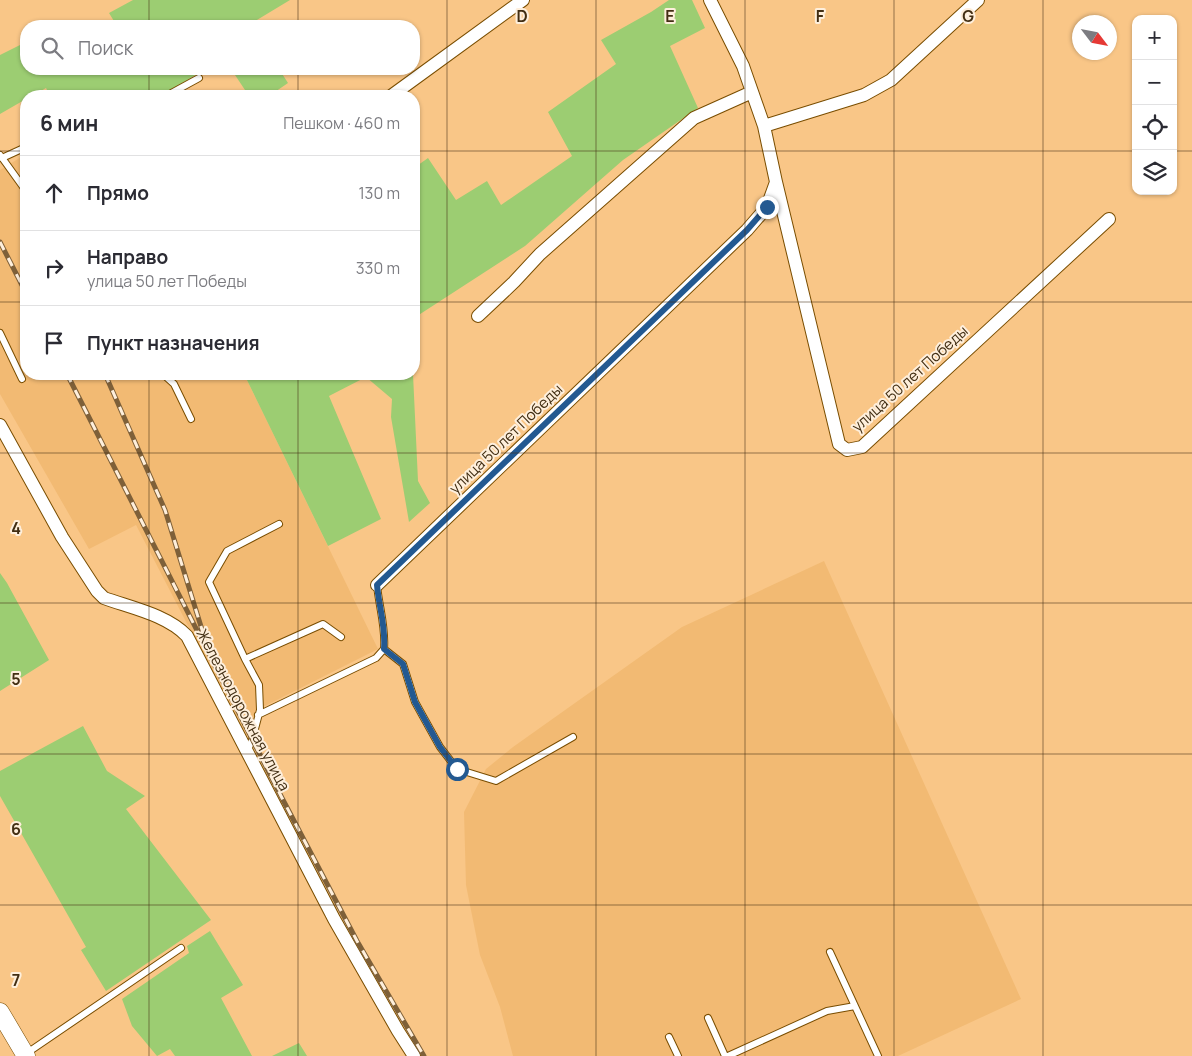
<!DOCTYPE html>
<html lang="ru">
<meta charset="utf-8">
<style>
:root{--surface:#fff;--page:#f7f7f7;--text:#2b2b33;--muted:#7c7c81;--line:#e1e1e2}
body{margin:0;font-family:Manrope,sans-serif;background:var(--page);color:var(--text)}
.controls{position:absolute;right:15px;top:15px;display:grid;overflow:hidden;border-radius:10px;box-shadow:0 1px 4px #0004}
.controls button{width:45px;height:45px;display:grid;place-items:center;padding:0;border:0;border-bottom:1px solid var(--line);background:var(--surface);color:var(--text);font:25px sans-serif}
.compass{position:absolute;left:1072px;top:15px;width:45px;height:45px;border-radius:50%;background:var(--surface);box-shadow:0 1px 4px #0004;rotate:122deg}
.stop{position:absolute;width:15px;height:15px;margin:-11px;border:4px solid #235991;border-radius:50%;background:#fff}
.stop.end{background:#235991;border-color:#fff;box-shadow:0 1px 5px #0008}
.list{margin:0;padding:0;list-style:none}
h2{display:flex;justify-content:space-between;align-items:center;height:65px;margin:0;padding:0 20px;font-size:21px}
h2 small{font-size:16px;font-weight:400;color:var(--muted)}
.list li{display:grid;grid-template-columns:32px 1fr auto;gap:15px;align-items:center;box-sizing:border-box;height:75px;padding:0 20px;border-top:1px solid var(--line)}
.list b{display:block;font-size:19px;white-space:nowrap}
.list p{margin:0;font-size:16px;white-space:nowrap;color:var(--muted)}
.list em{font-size:16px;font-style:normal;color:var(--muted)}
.icon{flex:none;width:28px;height:28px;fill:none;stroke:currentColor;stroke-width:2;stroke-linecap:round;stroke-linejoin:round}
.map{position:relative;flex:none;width:1192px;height:1056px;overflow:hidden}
.search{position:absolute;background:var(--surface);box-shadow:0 1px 4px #0004;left:20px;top:20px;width:400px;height:55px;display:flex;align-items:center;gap:12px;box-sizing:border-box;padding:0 18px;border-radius:20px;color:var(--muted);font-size:19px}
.panel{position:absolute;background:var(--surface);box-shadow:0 1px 4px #0004;left:20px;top:90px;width:400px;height:290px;border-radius:20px}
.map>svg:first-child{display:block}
.built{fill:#f2ba73}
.green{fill:#9ccd72}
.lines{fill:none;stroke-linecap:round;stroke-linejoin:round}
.service-casing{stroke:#794d00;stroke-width:8}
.minor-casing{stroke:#794d00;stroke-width:14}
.secondary-casing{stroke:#794d00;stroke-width:19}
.service{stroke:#fff;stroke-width:6}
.minor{stroke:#fff;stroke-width:12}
.secondary{stroke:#fff;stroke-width:18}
.rail-casing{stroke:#7e6039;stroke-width:5}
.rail{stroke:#feefdc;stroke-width:3;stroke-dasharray:9;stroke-linecap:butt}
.route{stroke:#235991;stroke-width:6}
.grid{fill:none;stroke:#422e13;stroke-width:1;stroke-opacity:0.55}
.labels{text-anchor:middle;stroke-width:4;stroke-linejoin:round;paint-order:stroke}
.street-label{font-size:15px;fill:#422e13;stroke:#feefdc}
.grid-label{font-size:16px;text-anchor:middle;font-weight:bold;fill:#422e13;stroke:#feefdc;stroke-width:4;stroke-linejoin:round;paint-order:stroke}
</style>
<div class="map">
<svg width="1192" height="1056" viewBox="0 0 1192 1056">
<rect width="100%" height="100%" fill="#f9c687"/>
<path class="built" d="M26 154V374H244L378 649 255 711 251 734 245 736 136 525 89 549 0 394V170Z
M824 561 1021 999 898 1056H513L500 1007 480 955 466 885 464 812 486 769 513 747 682 627Z"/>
<path class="green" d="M133 0H290L247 26H117L109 13Z
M669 0H692L705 28 670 46 698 108 623 160 525 246 414 318V168L428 158 456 200 487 181 501 205 572 156 548 112 616 64 601 40 651 12Z
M26 42V69H202L199 73 169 91 149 96H50L46 88 32 96H26V99L0 114V55Z
M231 69H279L288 83 269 96H249Z
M244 374H413L418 481 430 503 409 522 391 417 392 399 366 377 329 396 381 519 328 546Z
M0 573 7 583 49 660 0 691Z
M83 726 107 771 145 796 126 809 211 920 106 991 81 950 86 947 0 796V771Z
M210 931 243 985 221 998 252 1056H175L170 1049 157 1056 132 1026 122 999 189 953 187 946Z
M299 1043 307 1056H272Z"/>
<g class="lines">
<defs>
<path id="service" d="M166 96 199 78
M0 155 26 191
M2 158 26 147
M0 333 22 379
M163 374 174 384 191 419
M384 649 403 664 415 702 440 747 457 769 496 781 573 737
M245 659 323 624 341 637
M258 715 376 658 384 649C386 627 379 607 377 585
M248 750 252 740 260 710 259 685 245 659 209 582 227 551 279 524
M830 952 878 1056
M708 1018 725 1056
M669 1037 678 1056
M27 1053 181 948
M728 1056 827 1011 855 1006"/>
<path id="minor" d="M391 96 523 0
M764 126 864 95 891 80 978 0
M776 182 839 444 847 450 862 447 1109 219
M478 316 514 282 540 254 694 118 752 92
M0 425 62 537 97 591 104 598C132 608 167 615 187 636L334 919 398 1031 414 1056
M377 585 747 230 767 207 776 182 764 126 743 66 710 0"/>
<path id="secondary" d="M0 1012 26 1056"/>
</defs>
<use href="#service" class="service-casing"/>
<use href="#minor" class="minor-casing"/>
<use href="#secondary" class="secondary-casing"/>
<use href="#service" class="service"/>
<use href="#minor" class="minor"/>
<use href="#secondary" class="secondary"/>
<defs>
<path id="rail" d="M0 242 26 293
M67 374 282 798 357 941 424 1056
M105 374 165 510 203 633"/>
</defs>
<use href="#rail" class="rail-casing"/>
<use href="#rail" class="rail"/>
</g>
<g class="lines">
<path class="route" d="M457 769 440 747 415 702 403 664 384 649C386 626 379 608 377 585L747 230 767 207"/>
</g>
<path class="grid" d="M149 0V26M298 0V26M447 0V1056M596 0V1056M745 0V1056M894 0V1056M1043 0V1056M149 69V96M298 69V96M0 151H26M414 151H1136M1173 151H1192M0 302H26M414 302H1192M149 374V1056M298 374V1056M0 453H1192M0 603H1192M0 754H1192M0 905H1192"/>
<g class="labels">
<g class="street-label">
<text transform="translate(910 379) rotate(-42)" y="5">улица 50 лет Победы</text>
<text transform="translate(506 439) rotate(-44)" y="5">улица 50 лет Победы</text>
<text transform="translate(243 710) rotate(62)" y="5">Железнодорожная улица</text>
</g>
</g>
<g class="grid-label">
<text x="522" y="22">D</text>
<text x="670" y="22">E</text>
<text x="820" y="22">F</text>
<text x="968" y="22">G</text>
<text x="16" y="534">4</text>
<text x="16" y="685">5</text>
<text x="16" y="835">6</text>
<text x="16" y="986">7</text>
</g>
</svg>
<div class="controls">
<button>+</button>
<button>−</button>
<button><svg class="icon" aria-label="locate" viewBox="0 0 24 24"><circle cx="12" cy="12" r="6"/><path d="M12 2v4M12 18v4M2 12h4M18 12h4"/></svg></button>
<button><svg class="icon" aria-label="layers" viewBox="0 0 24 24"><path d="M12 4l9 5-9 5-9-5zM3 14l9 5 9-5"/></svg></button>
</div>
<svg class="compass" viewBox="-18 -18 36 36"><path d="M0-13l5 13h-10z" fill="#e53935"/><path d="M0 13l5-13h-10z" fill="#7c7c81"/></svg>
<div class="stop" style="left:457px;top:769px"></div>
<div class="stop end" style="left:767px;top:207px"></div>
<div class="search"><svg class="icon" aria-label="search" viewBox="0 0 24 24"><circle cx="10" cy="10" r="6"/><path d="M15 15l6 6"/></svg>Поиск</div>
<section class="panel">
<h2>6 мин<small>Пешком · 460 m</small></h2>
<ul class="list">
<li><svg class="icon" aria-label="ahead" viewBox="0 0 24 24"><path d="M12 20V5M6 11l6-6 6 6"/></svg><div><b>Прямо</b></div><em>130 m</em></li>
<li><svg class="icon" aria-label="right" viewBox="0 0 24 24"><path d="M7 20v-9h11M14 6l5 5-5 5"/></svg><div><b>Направо</b><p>улица 50 лет Победы</p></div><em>330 m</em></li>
<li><svg class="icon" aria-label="arrive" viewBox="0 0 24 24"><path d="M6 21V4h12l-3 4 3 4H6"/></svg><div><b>Пункт назначения</b></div></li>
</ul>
</section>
</div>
